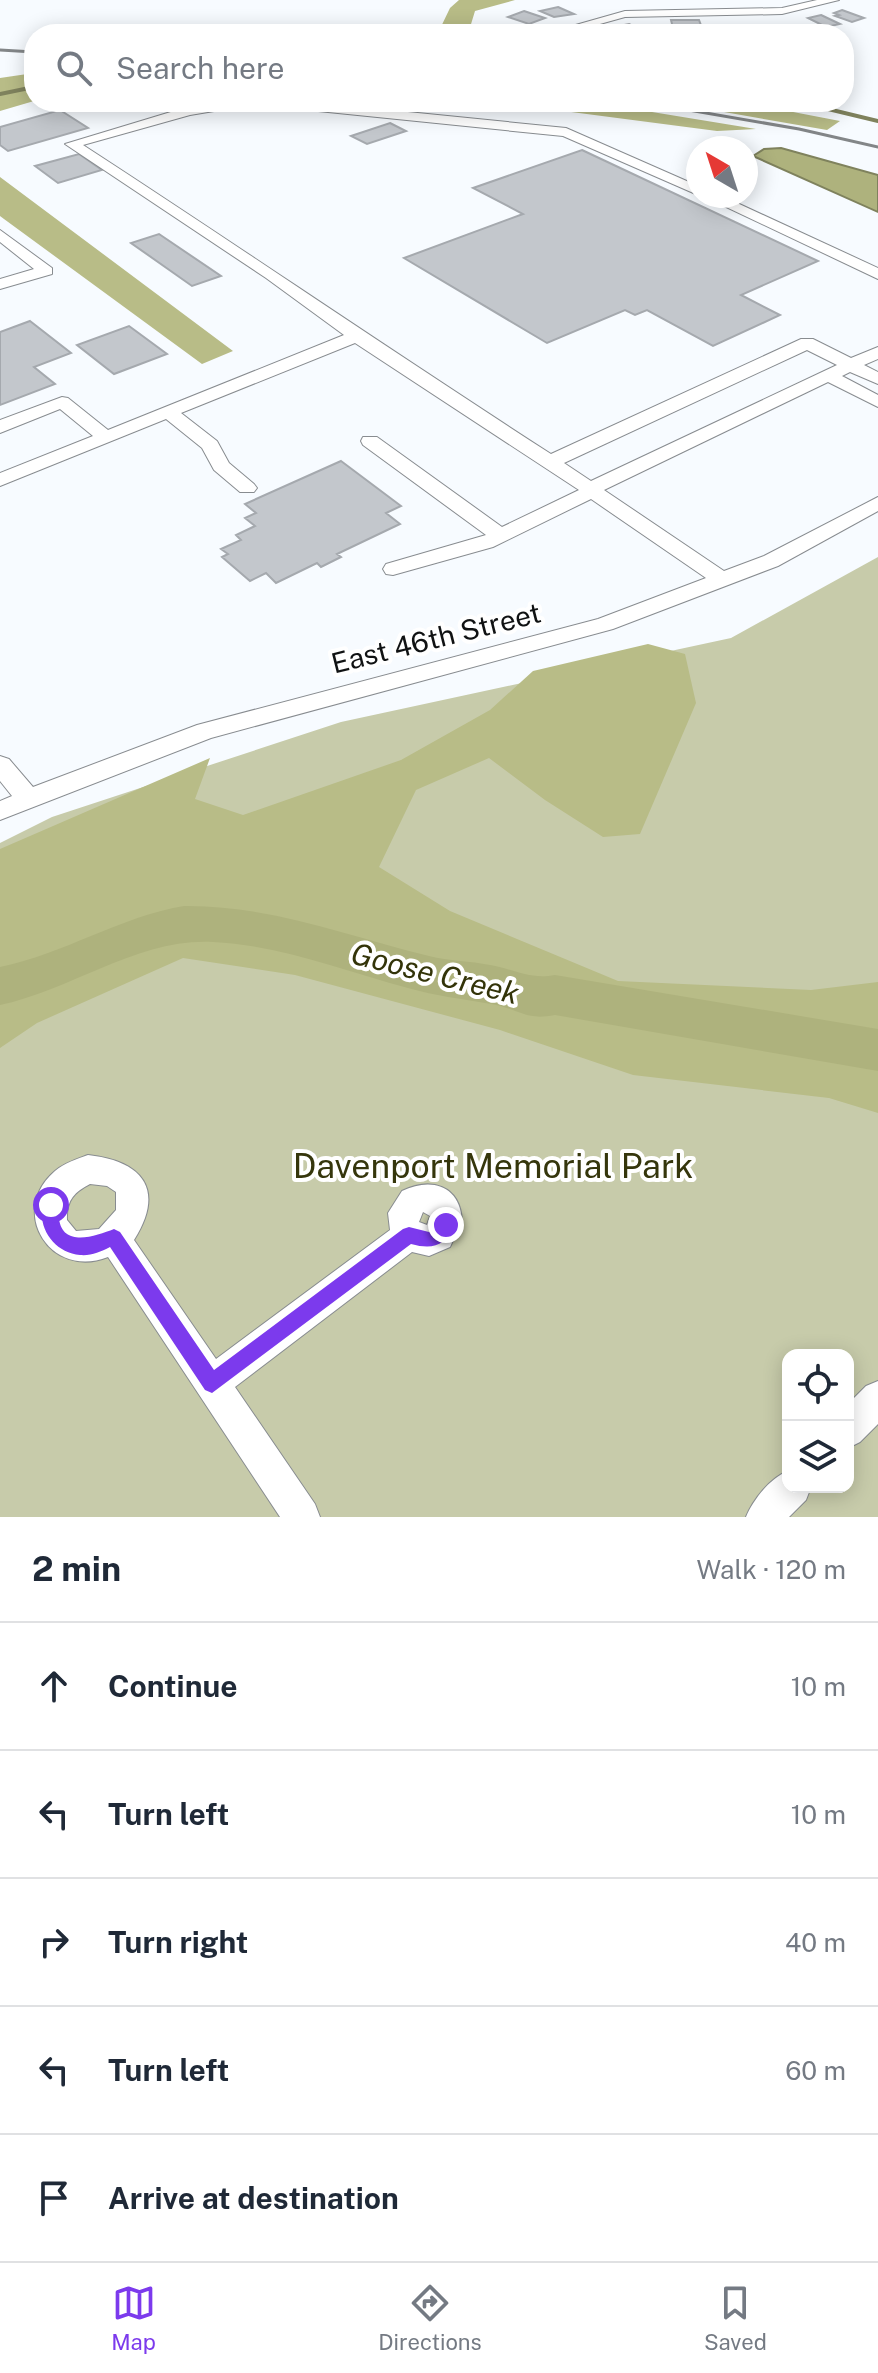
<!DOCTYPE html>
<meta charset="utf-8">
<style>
:root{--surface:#fff;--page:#f2f2f3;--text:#1f2937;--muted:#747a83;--line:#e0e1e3;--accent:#7c3aed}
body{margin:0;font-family:"Public Sans",sans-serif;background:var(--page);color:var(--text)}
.controls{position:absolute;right:24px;bottom:24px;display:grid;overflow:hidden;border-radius:16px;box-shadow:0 4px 20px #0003}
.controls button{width:72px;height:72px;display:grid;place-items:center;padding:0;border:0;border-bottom:2px solid var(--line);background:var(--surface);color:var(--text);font:40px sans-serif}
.compass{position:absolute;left:686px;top:136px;width:72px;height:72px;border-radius:50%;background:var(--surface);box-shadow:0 4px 20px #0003;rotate:321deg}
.stop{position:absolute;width:24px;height:24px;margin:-18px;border:6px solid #7c3aed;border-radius:50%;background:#fff}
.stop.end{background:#7c3aed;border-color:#fff;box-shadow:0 2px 8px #0008}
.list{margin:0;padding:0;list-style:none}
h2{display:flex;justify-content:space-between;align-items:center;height:104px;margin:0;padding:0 32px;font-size:34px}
h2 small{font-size:26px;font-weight:400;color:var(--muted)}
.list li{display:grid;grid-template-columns:52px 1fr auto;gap:24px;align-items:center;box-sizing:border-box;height:128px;padding:0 32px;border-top:2px solid var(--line)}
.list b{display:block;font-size:30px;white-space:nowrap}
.list em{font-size:26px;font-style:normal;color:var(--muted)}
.icon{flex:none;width:44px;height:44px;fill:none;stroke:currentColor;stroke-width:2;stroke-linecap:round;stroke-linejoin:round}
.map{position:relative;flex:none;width:878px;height:1517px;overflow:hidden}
.search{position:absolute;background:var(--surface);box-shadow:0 4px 20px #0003;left:24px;right:24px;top:24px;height:88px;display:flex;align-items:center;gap:20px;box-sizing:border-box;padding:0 28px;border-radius:32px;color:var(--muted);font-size:30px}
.sheet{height:744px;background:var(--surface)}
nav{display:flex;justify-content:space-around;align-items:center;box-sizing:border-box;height:112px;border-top:2px solid var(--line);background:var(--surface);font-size:22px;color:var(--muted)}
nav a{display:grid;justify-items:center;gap:4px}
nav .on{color:var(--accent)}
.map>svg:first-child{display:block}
.green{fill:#c7cbaa;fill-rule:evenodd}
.forest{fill:#b8bc87}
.water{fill:#aeb27d;stroke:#7f825d;stroke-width:2}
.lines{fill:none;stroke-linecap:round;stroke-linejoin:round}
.stream{stroke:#7f825d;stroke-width:4}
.river{fill:#aeb27d;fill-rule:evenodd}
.building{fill:#c3c7cc;stroke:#a5a9ae;stroke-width:2}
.minor-casing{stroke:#888c90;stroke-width:2}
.minor{fill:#fff;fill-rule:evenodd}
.rail{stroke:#838688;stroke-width:3}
.route{fill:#7c3aed}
.labels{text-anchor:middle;stroke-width:8;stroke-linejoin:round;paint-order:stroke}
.street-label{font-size:28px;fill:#101213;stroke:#fff}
.water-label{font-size:30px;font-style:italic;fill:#333409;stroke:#fff}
.near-park-label{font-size:34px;fill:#35360c;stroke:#fff}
</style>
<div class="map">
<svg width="878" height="1517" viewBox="0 0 878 1517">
<rect width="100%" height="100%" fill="#f7fbff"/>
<path class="green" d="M878 557V1517H0V843L52 817 341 722 731 638ZM788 1355H848V1487H788Z"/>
<path class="forest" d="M459 0H515L475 11 468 34 438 33 450 8Z
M34 73V101L0 111V78Z
M494 102H591L756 129 717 131Z
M667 102H742L840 121 827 130Z
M0 177 233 351 202 364 4 219 0 216Z
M648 644 685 654 696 703 640 834 603 837 545 800 489 758 416 790 379 867 450 911 618 981 811 990 878 982V1113L829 1098 633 1075 500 1030 295 975 183 958 37 1023 0 1048V849L210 758 195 799 243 815 401 760 490 710 533 671Z"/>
<path class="water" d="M781 148 878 175V212L753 156 764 149Z"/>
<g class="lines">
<path class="stream" d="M0 94 34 87
M799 102 878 121"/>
<path class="river" d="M184 906C269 905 348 936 429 956 449 961 470 961 490 965 514 969 530 980 555 975L878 1029V1071L555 1015C524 1021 520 1009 491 1004 463 999 436 996 408 988 344 971 280 945 213 942 138 938 72 990 0 1005V967C64 954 119 917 184 906Z"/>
</g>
<path class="building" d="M558 7 574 14 554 17 540 11Z
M842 10 864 18 852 22 835 16 839 15 834 13Z
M524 11 545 18 529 24 508 17Z
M821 15 840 24 826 27 808 18Z
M671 20H699L702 28H673Z
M629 24 640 30 613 34 604 29Z
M501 25H523V33L501 32Z
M60 110 88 128 8 151 0 145V127Z
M390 123 406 131 367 144 351 136Z
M582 150 818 261 741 295 780 315 713 346 647 310 635 315 625 310 547 343 404 258 523 214 473 188Z
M79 154 102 170 58 183 35 166Z
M159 234 221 276 192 286 131 243Z
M30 321 71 353 34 367 55 384 0 405V332Z
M129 326 167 354 114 374 77 345Z
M341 461 401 506 386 513 400 524 337 554 341 557 321 567 317 563 276 583 266 573 250 581 222 557 228 554 221 549 241 540 236 535 255 526 245 518 256 513 245 504Z"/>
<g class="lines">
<defs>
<path id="minor" d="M817 0H839L782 14 625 17 564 34 558 30 625 11 782 8Z
M220 102H250L244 106 190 115 83 145C240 247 394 353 551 454L801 339H813L851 358 878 347V359L864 365 878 372V384L850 372 842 376 878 395V407L828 382 604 490 724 571 764 556 878 497V511L778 566 613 629 211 738 0 820V801L12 796 0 781V756L9 759 33 787 197 725 598 619 706 578 591 499 493 547 393 575 386 574 383 569 386 564 486 535 363 445 361 441 363 437H377L502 527 579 490 355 343 181 413 217 441 229 463 254 484 257 488 254 492H240L214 470 202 448 166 419 0 486V473L93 436 60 409 0 433V420L62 397 68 398 108 430 344 335 266 278 65 144 184 108ZM807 350 837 365 591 481 564 463Z
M263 102H308L566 128 698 186V195L563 136 269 106Z
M703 196H722L878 268V279Z
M0 230 52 268V274L0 289V279L34 269 0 242Z
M88 1155C142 1161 166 1189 134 1240L216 1359 390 1230 388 1213 402 1191C431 1177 460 1185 462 1221L450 1247 429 1256 412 1252 235 1387 315 1504 320 1517H280L108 1257C50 1280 8 1211 55 1171 64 1163 77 1159 88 1155ZM90 1184 107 1186 116 1192V1210L99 1229 76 1231 67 1220C66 1201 74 1192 90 1184ZM423 1212 430 1216 427 1225 419 1222Z
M878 1381V1424L860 1442 848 1448V1404L866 1386Z
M788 1471V1487H811L806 1500 789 1517H746C753 1500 770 1478 788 1471Z"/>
</defs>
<use href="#minor" class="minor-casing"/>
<use href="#minor" class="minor"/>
<path class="rail" d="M0 50 34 52
M642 102 799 129 878 147"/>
</g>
<path class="route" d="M51 1197 57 1199C60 1207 58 1211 59 1219 63 1248 96 1236 114 1229L120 1232 214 1370 403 1229 409 1227 429 1232 446 1216 452 1219 455 1225C445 1246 433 1250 411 1244L212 1393 205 1390 110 1247C100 1252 91 1256 80 1255 53 1253 34 1224 45 1199Z"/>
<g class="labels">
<g class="street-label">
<text transform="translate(436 638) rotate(-14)" y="10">East 46th Street</text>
</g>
<g class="water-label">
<text transform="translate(435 974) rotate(14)" y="10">Goose Creek</text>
</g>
<g class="near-park-label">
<text x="493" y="1178">Davenport Memorial Park</text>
</g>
</g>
</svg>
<div class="controls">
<button><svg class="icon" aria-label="locate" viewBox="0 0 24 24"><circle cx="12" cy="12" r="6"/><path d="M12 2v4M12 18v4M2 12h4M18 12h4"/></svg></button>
<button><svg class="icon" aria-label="layers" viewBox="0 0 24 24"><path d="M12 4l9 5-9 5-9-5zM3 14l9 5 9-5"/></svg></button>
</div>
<svg class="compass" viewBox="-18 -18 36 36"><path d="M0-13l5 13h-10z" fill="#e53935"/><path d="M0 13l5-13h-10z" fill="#747a83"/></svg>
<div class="stop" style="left:51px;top:1205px"></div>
<div class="stop end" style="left:446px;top:1225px"></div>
<div class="search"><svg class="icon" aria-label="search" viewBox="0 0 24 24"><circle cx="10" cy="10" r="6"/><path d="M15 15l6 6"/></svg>Search here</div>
</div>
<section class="sheet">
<h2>2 min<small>Walk · 120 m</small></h2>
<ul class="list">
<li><svg class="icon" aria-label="ahead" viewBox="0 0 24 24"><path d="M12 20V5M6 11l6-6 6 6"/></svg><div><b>Continue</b></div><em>10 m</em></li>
<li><svg class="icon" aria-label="left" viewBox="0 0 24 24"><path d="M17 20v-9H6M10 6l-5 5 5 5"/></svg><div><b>Turn left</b></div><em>10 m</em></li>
<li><svg class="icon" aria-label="right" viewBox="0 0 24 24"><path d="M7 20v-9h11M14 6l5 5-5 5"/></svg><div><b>Turn right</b></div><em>40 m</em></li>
<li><svg class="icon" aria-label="left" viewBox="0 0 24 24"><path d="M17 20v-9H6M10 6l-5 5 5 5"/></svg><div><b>Turn left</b></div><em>60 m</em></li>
<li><svg class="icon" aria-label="arrive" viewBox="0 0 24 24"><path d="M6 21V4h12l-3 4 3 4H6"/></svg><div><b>Arrive at destination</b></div></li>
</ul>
</section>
<nav>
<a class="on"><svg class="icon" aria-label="map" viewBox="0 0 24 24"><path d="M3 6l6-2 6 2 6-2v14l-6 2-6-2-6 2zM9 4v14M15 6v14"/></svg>Map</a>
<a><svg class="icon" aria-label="directions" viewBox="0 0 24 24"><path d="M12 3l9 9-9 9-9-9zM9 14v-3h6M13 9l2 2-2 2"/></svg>Directions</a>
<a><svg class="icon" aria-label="saved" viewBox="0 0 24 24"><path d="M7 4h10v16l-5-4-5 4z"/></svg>Saved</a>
</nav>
